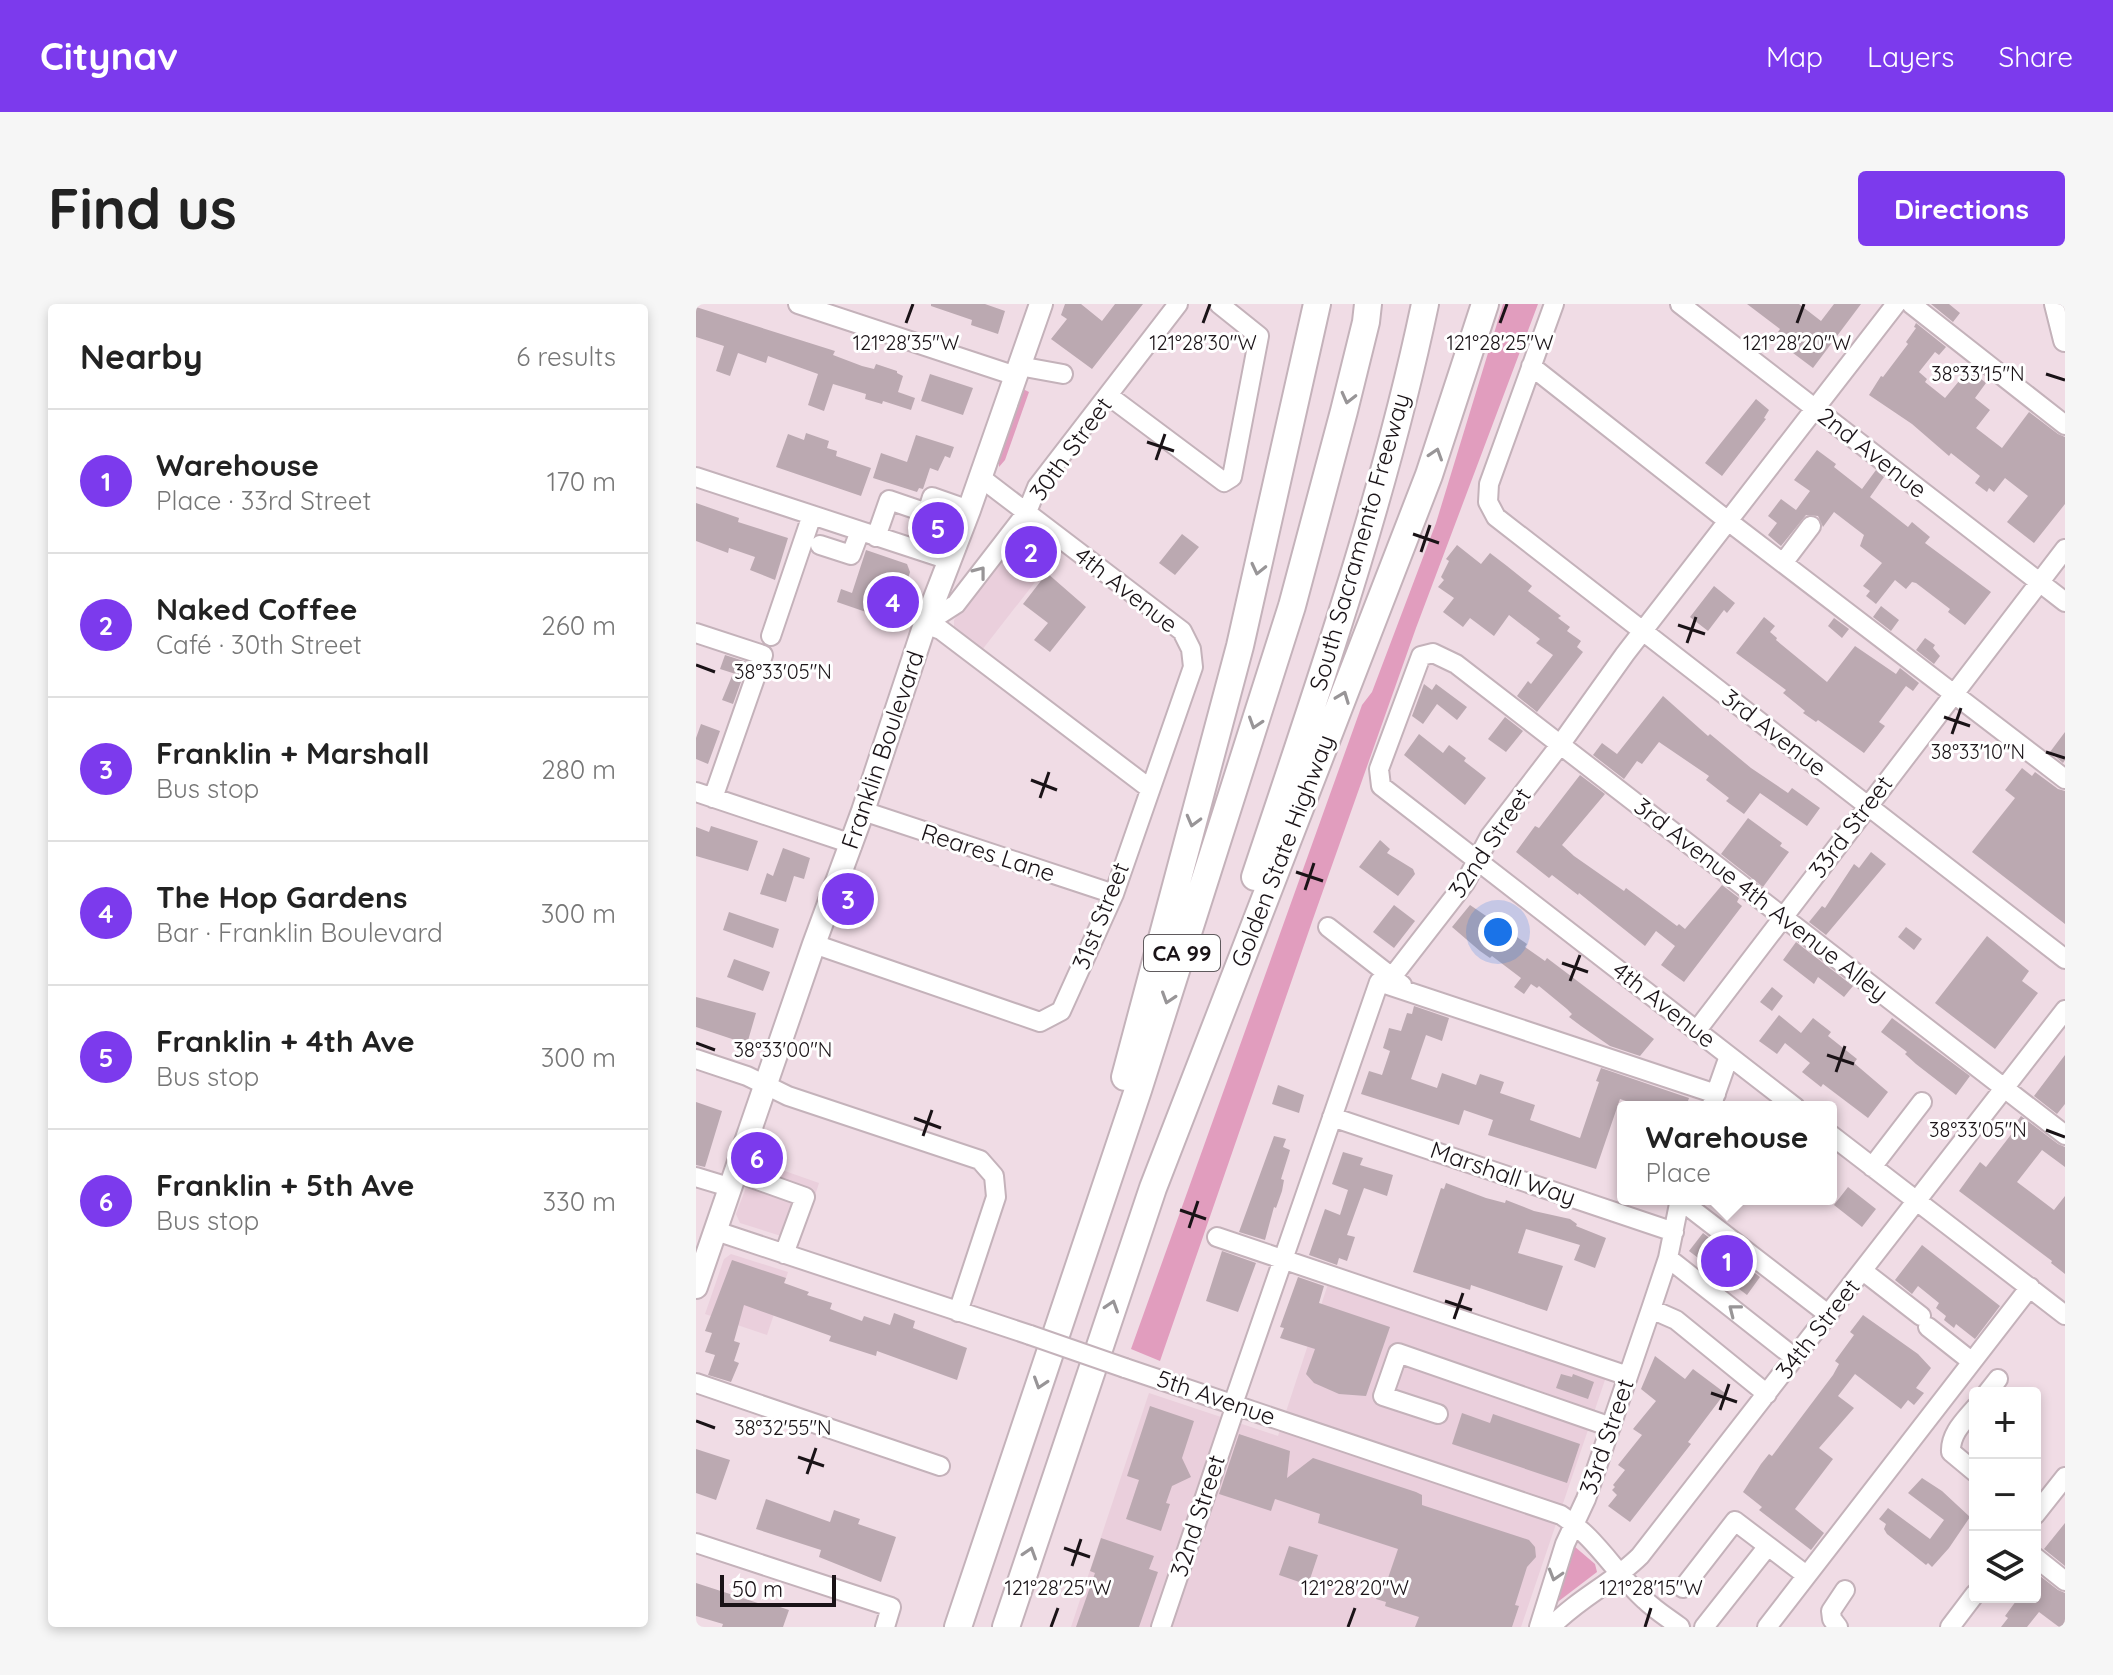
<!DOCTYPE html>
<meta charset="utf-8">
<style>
:root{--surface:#fff;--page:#f6f6f6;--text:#222;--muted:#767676;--line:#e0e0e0;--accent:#7c3aed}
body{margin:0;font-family:Quicksand,sans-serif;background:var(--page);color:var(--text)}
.controls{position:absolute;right:24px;bottom:24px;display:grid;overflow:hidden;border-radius:8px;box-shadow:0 4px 12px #0003}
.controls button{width:72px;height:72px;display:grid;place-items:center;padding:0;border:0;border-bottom:2px solid var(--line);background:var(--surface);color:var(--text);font:40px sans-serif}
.scale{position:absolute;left:24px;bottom:20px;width:116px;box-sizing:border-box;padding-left:8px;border:4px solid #1a1317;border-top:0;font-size:22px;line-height:28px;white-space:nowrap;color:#1a1317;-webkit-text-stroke:6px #fff;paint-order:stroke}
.you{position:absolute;left:802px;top:628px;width:28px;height:28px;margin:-20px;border:6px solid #fff;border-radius:50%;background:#1a73e8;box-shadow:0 0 0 12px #1a73e833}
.badge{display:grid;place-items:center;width:52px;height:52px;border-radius:50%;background:var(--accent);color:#fff;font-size:26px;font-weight:700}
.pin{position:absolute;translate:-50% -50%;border:4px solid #fff;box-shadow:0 2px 8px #0006}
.popup{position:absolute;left:921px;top:797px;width:220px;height:104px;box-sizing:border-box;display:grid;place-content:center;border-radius:8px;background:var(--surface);filter:drop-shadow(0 2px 6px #0005);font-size:26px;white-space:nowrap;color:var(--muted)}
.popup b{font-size:30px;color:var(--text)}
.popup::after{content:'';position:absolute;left:50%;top:100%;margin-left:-16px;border:16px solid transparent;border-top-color:var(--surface)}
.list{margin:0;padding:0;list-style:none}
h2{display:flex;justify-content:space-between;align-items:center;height:104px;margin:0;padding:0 32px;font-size:34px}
h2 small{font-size:26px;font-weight:400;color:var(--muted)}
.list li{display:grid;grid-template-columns:52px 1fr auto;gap:24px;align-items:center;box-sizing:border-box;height:144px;padding:0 32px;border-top:2px solid var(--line)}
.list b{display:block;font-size:30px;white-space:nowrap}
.list p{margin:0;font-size:26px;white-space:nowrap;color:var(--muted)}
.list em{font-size:26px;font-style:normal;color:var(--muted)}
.icon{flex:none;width:44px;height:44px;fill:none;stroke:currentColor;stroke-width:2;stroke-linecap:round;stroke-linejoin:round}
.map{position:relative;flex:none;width:1369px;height:1323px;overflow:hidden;border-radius:8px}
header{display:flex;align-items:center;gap:48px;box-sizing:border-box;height:112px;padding:0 40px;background:var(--accent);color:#fff}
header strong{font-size:38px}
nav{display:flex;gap:44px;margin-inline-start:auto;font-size:28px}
.intro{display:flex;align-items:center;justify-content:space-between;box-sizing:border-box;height:192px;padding:0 48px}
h1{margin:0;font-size:56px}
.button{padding:20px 36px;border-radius:8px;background:var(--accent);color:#fff;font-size:28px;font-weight:700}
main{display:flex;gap:48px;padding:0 48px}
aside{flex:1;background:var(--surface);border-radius:8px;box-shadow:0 4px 12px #0003}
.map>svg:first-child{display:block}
.built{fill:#eacfdc}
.green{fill:#e19dbe}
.building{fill:#bba9b1}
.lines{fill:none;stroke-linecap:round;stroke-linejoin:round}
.minor-casing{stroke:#c4b2ba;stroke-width:22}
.major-casing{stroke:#c4b2ba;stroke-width:26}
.highway-casing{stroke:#c4b2ba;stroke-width:30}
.minor{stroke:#fff;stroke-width:18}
.major{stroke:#fff;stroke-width:22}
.highway{stroke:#fff;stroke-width:26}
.minor-bridge-casing{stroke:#c4b2ba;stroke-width:22;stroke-linecap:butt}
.minor-bridge{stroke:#fff;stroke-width:18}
.oneway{stroke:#989597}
.ticks{fill:none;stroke:#1a1317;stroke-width:3}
.labels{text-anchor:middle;stroke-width:6;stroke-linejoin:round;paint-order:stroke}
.shield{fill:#fff;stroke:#5f5a5d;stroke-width:2}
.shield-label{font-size:22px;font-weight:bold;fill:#1a1317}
.street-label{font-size:24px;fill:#1a1317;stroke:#fff}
.ticks-label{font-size:20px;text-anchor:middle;fill:#1a1317;stroke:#fff;stroke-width:6;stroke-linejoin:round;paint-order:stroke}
</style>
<header>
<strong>Citynav</strong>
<nav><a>Map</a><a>Layers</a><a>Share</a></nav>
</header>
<div class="intro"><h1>Find us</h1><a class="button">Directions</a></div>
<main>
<aside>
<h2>Nearby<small>6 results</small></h2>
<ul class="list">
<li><span class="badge">1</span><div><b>Warehouse</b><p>Place · 33rd Street</p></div><em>170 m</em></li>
<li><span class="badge">2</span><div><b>Naked Coffee</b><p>Café · 30th Street</p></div><em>260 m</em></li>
<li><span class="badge">3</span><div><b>Franklin + Marshall</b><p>Bus stop</p></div><em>280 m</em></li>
<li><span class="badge">4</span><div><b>The Hop Gardens</b><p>Bar · Franklin Boulevard</p></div><em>300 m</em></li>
<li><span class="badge">5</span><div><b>Franklin + 4th Ave</b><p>Bus stop</p></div><em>300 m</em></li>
<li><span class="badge">6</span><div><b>Franklin + 5th Ave</b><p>Bus stop</p></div><em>330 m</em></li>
</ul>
</aside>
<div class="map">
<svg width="1369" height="1323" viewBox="0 0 1369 1323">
<rect width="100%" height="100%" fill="#f0dce5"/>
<path class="built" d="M328 232 357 255 286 346 258 324V316L324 233Z
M60 857 123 879 104 938 44 919 40 910Z
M35 950 92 968 71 1031 9 1010 28 955Z
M633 977 911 1070 825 1323H375L453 1089 582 1132Z"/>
<path class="green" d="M807 0H842L720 324 617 615 464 1057 435 1045 666 401 676 388 740 219Z
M327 85 333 88 309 156 303 163V154Z
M878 1242 899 1260 901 1268 859 1300Z"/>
<path class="building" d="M235 0H289L309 7 302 30 275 21 276 16 235 2Z
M369 0H385L406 17 419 0H447L396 65 355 35 371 15 365 11Z
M1051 0H1103L1125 17 1138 0H1165L1117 64 1093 46 1098 41 1082 28 1084 25Z
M1235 0H1253L1264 9 1257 18Z
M0 3 139 47 137 51 166 62 178 65 180 60 201 67V69L207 72 202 88 219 94 215 106 187 97 186 100 169 95 170 90 137 80 128 107 112 101 122 70 72 52 70 59 42 49 34 72 20 67 28 42 0 33Z
M1220 19 1250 43 1243 51 1239 48 1223 68 1231 75 1229 78 1249 94 1273 65 1290 79 1279 94 1294 106 1280 124 1306 144 1333 108 1362 130 1369 133V200L1338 239 1311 218 1332 192 1309 174 1298 188 1293 184 1291 188 1279 179 1284 172 1255 149 1253 152 1216 120 1173 91 1185 72 1187 73 1212 40 1210 38 1220 24 1218 23Z
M234 70 277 84 267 111 225 97Z
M1060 95 1073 106 1068 114 1070 115 1026 172 1009 159Z
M110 129 133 137 131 144 141 147 140 152 175 164 165 192 80 163 92 130 108 136Z
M220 131 258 143 254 154 249 152 242 167 234 164 227 185 223 184 221 188 177 174 185 149 211 158Z
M1121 146 1140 160 1138 163 1166 185 1180 166 1188 173 1174 193 1212 223 1216 218 1234 233 1229 239 1295 288 1269 321 1252 308 1254 305 1220 279 1216 278 1210 285 1199 276 1180 300 1170 292 1174 287 1167 282 1186 259 1164 242 1168 231 1138 208 1127 223 1122 212 1110 211 1085 242 1072 231 1081 219 1072 212 1085 195 1100 206 1114 187 1098 176Z
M0 199 43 214 42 218 92 234 79 276 54 266 59 253 33 244 32 249 0 237Z
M486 230 503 243 479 271 463 259Z
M761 241 785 260 794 249 811 262 836 282 832 287 865 312 862 314 874 323 871 327 885 337 881 343 887 348 841 408 821 392 832 377 835 380 857 351 840 339 844 335 813 311 798 332 774 314 767 323 747 308 758 294 742 283 748 276 745 273 753 257 750 255Z
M170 246 211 260 214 268 199 318 141 298 145 285 156 289Z
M351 269 390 303 354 348 338 336 352 319 327 300Z
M1018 282 1039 299 1031 309 1028 306 1012 327 994 313Z
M1185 302 1203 316 1195 327 1177 313Z
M1068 313 1079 322 1074 328 1081 334 1080 336 1131 378 1159 342 1200 370 1204 364 1223 379 1217 387 1210 382 1183 418 1189 422 1168 449 1122 416 1120 418 1107 409 1109 407 1087 389 1090 386 1040 349Z
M1138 314 1153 325 1146 334 1132 322Z
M1229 334 1239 341 1237 344 1244 352 1238 360 1220 346Z
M29 351 51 358 46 372 24 365Z
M36 372 46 375 37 400 26 396Z
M728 380 736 386 740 380 771 403 761 416 741 400 727 420 716 412Z
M967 392 1012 432 1014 430 1055 464 1092 489 1096 484 1124 504 1111 522 1064 489 1048 510 1030 497 1033 494 1010 476 1013 472 963 438 946 460 941 457 928 475 897 451 906 439 921 450Z
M809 413 827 427 810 448 792 435Z
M5 420 24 427 12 460 0 455V434Z
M1369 428V456L1367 459 1354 448Z
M723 430 747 449 753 441 770 454 768 457 790 474 769 501 708 451Z
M1326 464 1336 472 1339 468 1362 485 1369 487V620L1276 548 1319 494 1309 486Z
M884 471 909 490 866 541 878 552 928 587 930 584 981 622 983 620 989 625 1026 581 1043 594 1041 598 1046 602 988 678 965 661 979 642 960 627 949 642 883 589 882 591 856 571 853 574 820 548 839 522 843 524Z
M1052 514 1086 539 1084 542 1093 548 1067 583 1025 550Z
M15 522 62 537 52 567 0 552V523L13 528Z
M684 536 694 545 691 549 717 565 719 570 702 592 663 563Z
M87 544 114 554 108 575 98 572 90 598 64 590 71 569 77 572Z
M1175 548 1190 560 1130 631 1113 618 1126 602 1129 604 1158 560 1163 564Z
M698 601 719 617 698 644 677 628Z
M774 601 831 640 829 643 849 657 851 654 958 735 944 752 914 742 885 722 873 713 876 710 871 705 843 682 841 684 835 680 828 690 818 683 825 674 796 652 794 654 784 647 756 623Z
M33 608 83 625 77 644 27 626Z
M1210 623 1226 635 1218 646 1202 633Z
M1291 632 1333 667 1326 677 1342 689 1299 745 1239 699Z
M1100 638 1157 682 1148 693 1122 673 1118 680 1087 656Z
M38 655 74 668 67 687 31 673Z
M1076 683 1087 692 1076 707 1064 698Z
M0 693 60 709 51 740 0 723Z
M718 702 753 714 746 737 730 731 715 775 741 784 746 769 780 781 784 770 808 778 804 789 839 801 834 816 884 834 903 778 900 777 905 764 993 794 990 803H947L924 795 900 865 792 831 797 816 768 806 763 821 665 790 673 767 686 771 694 747 687 744 693 724 705 727 711 709 716 710Z
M1083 711 1105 729 1117 714 1135 728 1132 732 1161 755 1158 759 1192 788 1172 814 1127 780 1125 783 1106 768 1114 759 1089 739 1081 750 1063 737Z
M1196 714 1274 772 1260 791 1220 760 1209 750 1211 748 1185 728Z
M1369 751V800L1361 810 1338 792Z
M582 781 608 791 603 809 576 800Z
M0 798 26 807 9 863 0 861Z
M1325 812 1362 840 1369 843V863L1346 846 1321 878 1358 906 1369 892V970L1355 959 1356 957 1263 887 1284 858 1290 863 1317 828 1315 826Z
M578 832 590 835 587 843 594 846 585 875 588 876 586 887 580 904 578 903 569 936 543 928Z
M647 848 667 854 664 861 697 871 691 892 668 884 651 931 659 933 651 957 643 954 641 961 613 951 629 905 644 911 652 886 636 880Z
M750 879 790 894 809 899 810 896 838 907 874 915 881 920 880 922 910 934 899 964 878 956 884 941 830 925 822 949 867 962 851 1007 775 981 774 986 717 968 745 884 748 885Z
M1152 883 1180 905 1166 923 1138 901Z
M1007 929 1064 973 1051 991 993 947Z
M1226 941 1304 1002 1279 1035 1260 1020 1258 1024 1248 1016 1250 1012 1240 1004 1243 999 1222 982 1216 990 1199 976Z
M526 947 560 959 542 1008 510 997Z
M36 956 90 974 88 979 113 988 111 991 136 999 134 1005 166 1017 168 1012 194 1021 198 1009 219 1017 217 1024 271 1044 261 1076 181 1047 180 1052 133 1037 135 1032 48 1001 38 1037 44 1039 38 1057 43 1059 35 1078 12 1071 19 1051 9 1048 16 1029 9 1027Z
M602 973 628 982 623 999 694 1023 670 1092 643 1090 618 1079 610 1070 619 1045 584 1034 588 1024 584 1023Z
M1167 1011 1222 1050 1235 1064 1220 1084 1228 1089 1218 1101 1212 1096 1205 1105 1159 1070 1142 1092 1158 1104 1123 1144 1137 1155 1099 1205 1128 1229 1115 1246 1063 1206 1066 1203 1047 1188 1065 1160 1073 1150 1076 1152 1137 1071 1143 1060 1139 1057 1158 1031 1154 1028Z
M959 1052 989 1075 997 1065 1029 1089 992 1138 995 1140 934 1218 912 1202 921 1191 916 1186 919 1183 917 1181 929 1166 922 1161 946 1131 937 1125 960 1097 945 1085Z
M865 1070 876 1073 877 1070 898 1078 892 1095 860 1084Z
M454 1102 498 1117 486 1154 495 1173 476 1182 470 1199 474 1200 465 1227 430 1215 443 1176 431 1172Z
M766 1109 794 1119 797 1110 884 1140 871 1179 756 1140Z
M543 1130 594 1147 591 1174 617 1154 720 1188 726 1191V1201L833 1236 839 1243 840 1253 831 1263 819 1301 823 1302 816 1323H719L723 1313 689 1302 690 1298 680 1295 686 1276 691 1277 702 1245 622 1219 624 1210 579 1195 575 1207 523 1190Z
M0 1145 34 1156 20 1196 0 1189Z
M1226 1174 1246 1187 1274 1213 1253 1244 1236 1263 1232 1259 1230 1261 1191 1230 1188 1225 1190 1220 1183 1215 1192 1204 1234 1235 1248 1216 1212 1189Z
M70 1195 134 1218 138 1206 164 1215 162 1220 200 1233 185 1278 123 1253 125 1246 60 1225Z
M1369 1219V1262L1348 1245Z
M405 1234 458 1252 453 1265 462 1268 443 1323H380L399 1269 394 1267Z
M593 1242 622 1251 612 1281 583 1271Z
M1344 1272 1362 1286 1369 1289V1323H1363L1343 1308 1331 1323H1305L1312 1314 1309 1312 1323 1293H1339V1279Z
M0 1279 71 1302 72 1299 93 1306 87 1323H26L27 1320 0 1312Z"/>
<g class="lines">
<defs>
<path id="minor" d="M102 0 320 72
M858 0 793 180 792 198 800 213 1369 655
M984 0 1369 298
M1215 0 1369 121
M323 62 367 70
M835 62 1032 217 1369 475
M413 92 528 178 536 173 563 32 523 0
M0 173 253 256
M180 233 193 196 231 209 236 193 273 206
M124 241 155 251 164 227
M1087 259 1115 222
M229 320 260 300 331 208 341 183 482 0
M229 320 245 326 453 484
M0 329 67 351 17 494
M75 332 116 211
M0 488 156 540
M167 507 418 590
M632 623 706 681
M118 640 344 718 365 707 418 590 497 363 495 345 486 327 284 173
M696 673 769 579 794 532 864 441 929 350 1200 0
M1001 726 1369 245
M0 755 51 772 92 792 284 856 298 872 300 893 262 1008
M1015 803 1033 752
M1099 803 685 482 683 465 725 352 737 349 760 360 1369 831
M636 813 978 928
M1135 831 1369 1011
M1176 863 1226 798
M39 868 109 893 88 950
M0 873 33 883
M984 896 1133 1011
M20 927 334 1031
M521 933 932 1072
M972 954 1099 1054
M1167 967 1225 1012
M955 1005 980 1016 1071 1090
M1232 1023 1275 1057
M429 1064 865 1211C900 1233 919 1269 949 1296 959 1306 972 1314 984 1323
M0 1079 244 1162
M1291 1089 1302 1075
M537 1100 683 678 1020 790
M1279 1104C1268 1117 1254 1130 1255 1148L1279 1168
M742 1110 687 1092 702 1049 915 1123
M1339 1211 1369 1173
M0 1239 195 1303 189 1323
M1339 1253 1369 1277
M987 1284 1039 1217 1072 1242
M465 1323 540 1101
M843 1323 869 1240 890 1195 955 1005 972 954 984 895
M855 1323C881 1295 917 1279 944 1252L1369 706
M1008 1323 1072 1242 1110 1271
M1071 1323 1334 983
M1142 1323 1136 1315 1135 1307 1149 1286
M1254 1323 1279 1290"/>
<path id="major" d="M1360 0 1369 36
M0 983 118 640 167 507 229 320 273 206 345 0"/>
<path id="highway" d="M559 573C622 384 688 195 729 0
M429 773 544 342 621 0
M262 1323 442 786 596 302 648 107 670 18 672 0
M310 1323 457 884 733 171 789 0"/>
</defs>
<use href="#minor" class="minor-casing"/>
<use href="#major" class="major-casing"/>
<use href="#highway" class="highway-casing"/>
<use href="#minor" class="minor"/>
<use href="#major" class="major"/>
<use href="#highway" class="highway"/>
<defs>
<path id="minor-bridge" d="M334 1031 429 1064"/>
</defs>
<use href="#minor-bridge" class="minor-bridge-casing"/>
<use href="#minor-bridge" class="minor-bridge"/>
</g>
<defs><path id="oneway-chevron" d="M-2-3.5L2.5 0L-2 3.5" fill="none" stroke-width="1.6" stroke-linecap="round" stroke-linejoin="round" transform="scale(2)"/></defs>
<g class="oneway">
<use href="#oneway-chevron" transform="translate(652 94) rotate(104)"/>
<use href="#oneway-chevron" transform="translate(740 150) rotate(-72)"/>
<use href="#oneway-chevron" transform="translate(562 265) rotate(103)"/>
<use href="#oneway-chevron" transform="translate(284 268) rotate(-52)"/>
<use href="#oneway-chevron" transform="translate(647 393) rotate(-69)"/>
<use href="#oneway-chevron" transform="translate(559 419) rotate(108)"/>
<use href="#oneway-chevron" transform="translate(497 517) rotate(105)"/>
<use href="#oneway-chevron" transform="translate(472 694) rotate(108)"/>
<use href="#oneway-chevron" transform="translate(416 1002) rotate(-72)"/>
<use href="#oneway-chevron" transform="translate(1038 1006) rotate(-142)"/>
<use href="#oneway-chevron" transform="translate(344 1079) rotate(108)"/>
<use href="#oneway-chevron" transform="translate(334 1249) rotate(-72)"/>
<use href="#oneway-chevron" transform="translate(859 1271) rotate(107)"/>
</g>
<path class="ticks" d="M210 19 217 0M507 19 514 0M804 19 811 0M1101 19 1108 0M1350 70 1369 76M451 138 478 147M460 156 469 130M717 230 743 239M725 248 734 221M982 321 1009 330M991 339 1000 313M0 361 19 368M1248 413 1274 422M1256 430 1265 404M1350 448 1369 454M335 476 361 486M344 494 353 468M600 568 627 577M609 586 618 559M866 659 892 668M874 677 884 651M0 739 19 746M1131 751 1158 760M1140 768 1149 742M218 814 245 824M1350 826 1369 833M227 832 236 806M484 906 510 915M493 924 502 897M749 997 776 1006M758 1015 767 989M1015 1089 1041 1098M1024 1106 1033 1080M0 1117 19 1124M102 1153 128 1162M111 1170 120 1144M368 1244 394 1253M376 1262 385 1235M355 1323 362 1304M652 1323 659 1304M949 1323 955 1304"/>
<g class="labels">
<rect class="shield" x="448" y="631" width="76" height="36" rx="6"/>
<g class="shield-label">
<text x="486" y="657">CA 99</text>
</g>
<g class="street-label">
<text transform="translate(375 145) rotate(-54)" y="8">30th Street</text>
<text transform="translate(1176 149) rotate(38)" y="8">2nd Avenue</text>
<text transform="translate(664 238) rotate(-74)" y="8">South Sacramento Freeway</text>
<text transform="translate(430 286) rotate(38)" y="8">4th Avenue</text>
<text transform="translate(1078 429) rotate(38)" y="8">3rd Avenue</text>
<text transform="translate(187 446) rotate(-71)" y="8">Franklin Boulevard</text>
<text transform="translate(1155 523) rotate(-53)" y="8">33rd Street</text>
<text transform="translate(794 539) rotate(-56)" y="8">32nd Street</text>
<text transform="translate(587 547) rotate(-69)" y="8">Golden State Highway</text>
<text transform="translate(292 549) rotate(18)" y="8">Reares Lane</text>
<text transform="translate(1065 596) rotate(38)" y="8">3rd Avenue 4th Avenue Alley</text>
<text transform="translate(405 612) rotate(-68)" y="8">31st Street</text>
<text transform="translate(968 701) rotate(38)" y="8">4th Avenue</text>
<text transform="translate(807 870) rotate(19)" y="8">Marshall Way</text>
<text transform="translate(1122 1025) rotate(-52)" y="8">34th Street</text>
<text transform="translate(520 1094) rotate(19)" y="8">5th Avenue</text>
<text transform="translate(911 1133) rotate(-71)" y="8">33rd Street</text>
<text transform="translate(502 1212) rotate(-72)" y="8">32nd Street</text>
</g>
</g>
<g class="ticks-label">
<text x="210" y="46">121°28'35"W</text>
<text x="507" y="46">121°28'30"W</text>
<text x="804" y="46">121°28'25"W</text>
<text x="1101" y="46">121°28'20"W</text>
<text x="1282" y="77">38°33'15"N</text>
<text x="87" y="375">38°33'05"N</text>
<text x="1282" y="455">38°33'10"N</text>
<text x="87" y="753">38°33'00"N</text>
<text x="1282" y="833">38°33'05"N</text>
<text x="87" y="1131">38°32'55"N</text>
<text x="362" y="1291">121°28'25"W</text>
<text x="659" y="1291">121°28'20"W</text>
<text x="955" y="1291">121°28'15"W</text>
</g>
</svg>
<div class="controls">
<button>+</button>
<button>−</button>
<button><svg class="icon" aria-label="layers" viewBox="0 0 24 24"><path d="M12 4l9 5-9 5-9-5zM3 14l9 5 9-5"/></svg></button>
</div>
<div class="scale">50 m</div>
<div class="you"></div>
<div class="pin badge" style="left:1031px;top:957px">1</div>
<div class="popup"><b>Warehouse</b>Place</div>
<div class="pin badge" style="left:335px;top:248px">2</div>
<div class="pin badge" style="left:152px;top:595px">3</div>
<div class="pin badge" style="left:197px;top:298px">4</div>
<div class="pin badge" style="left:242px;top:224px">5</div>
<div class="pin badge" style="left:61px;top:854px">6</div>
</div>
</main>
